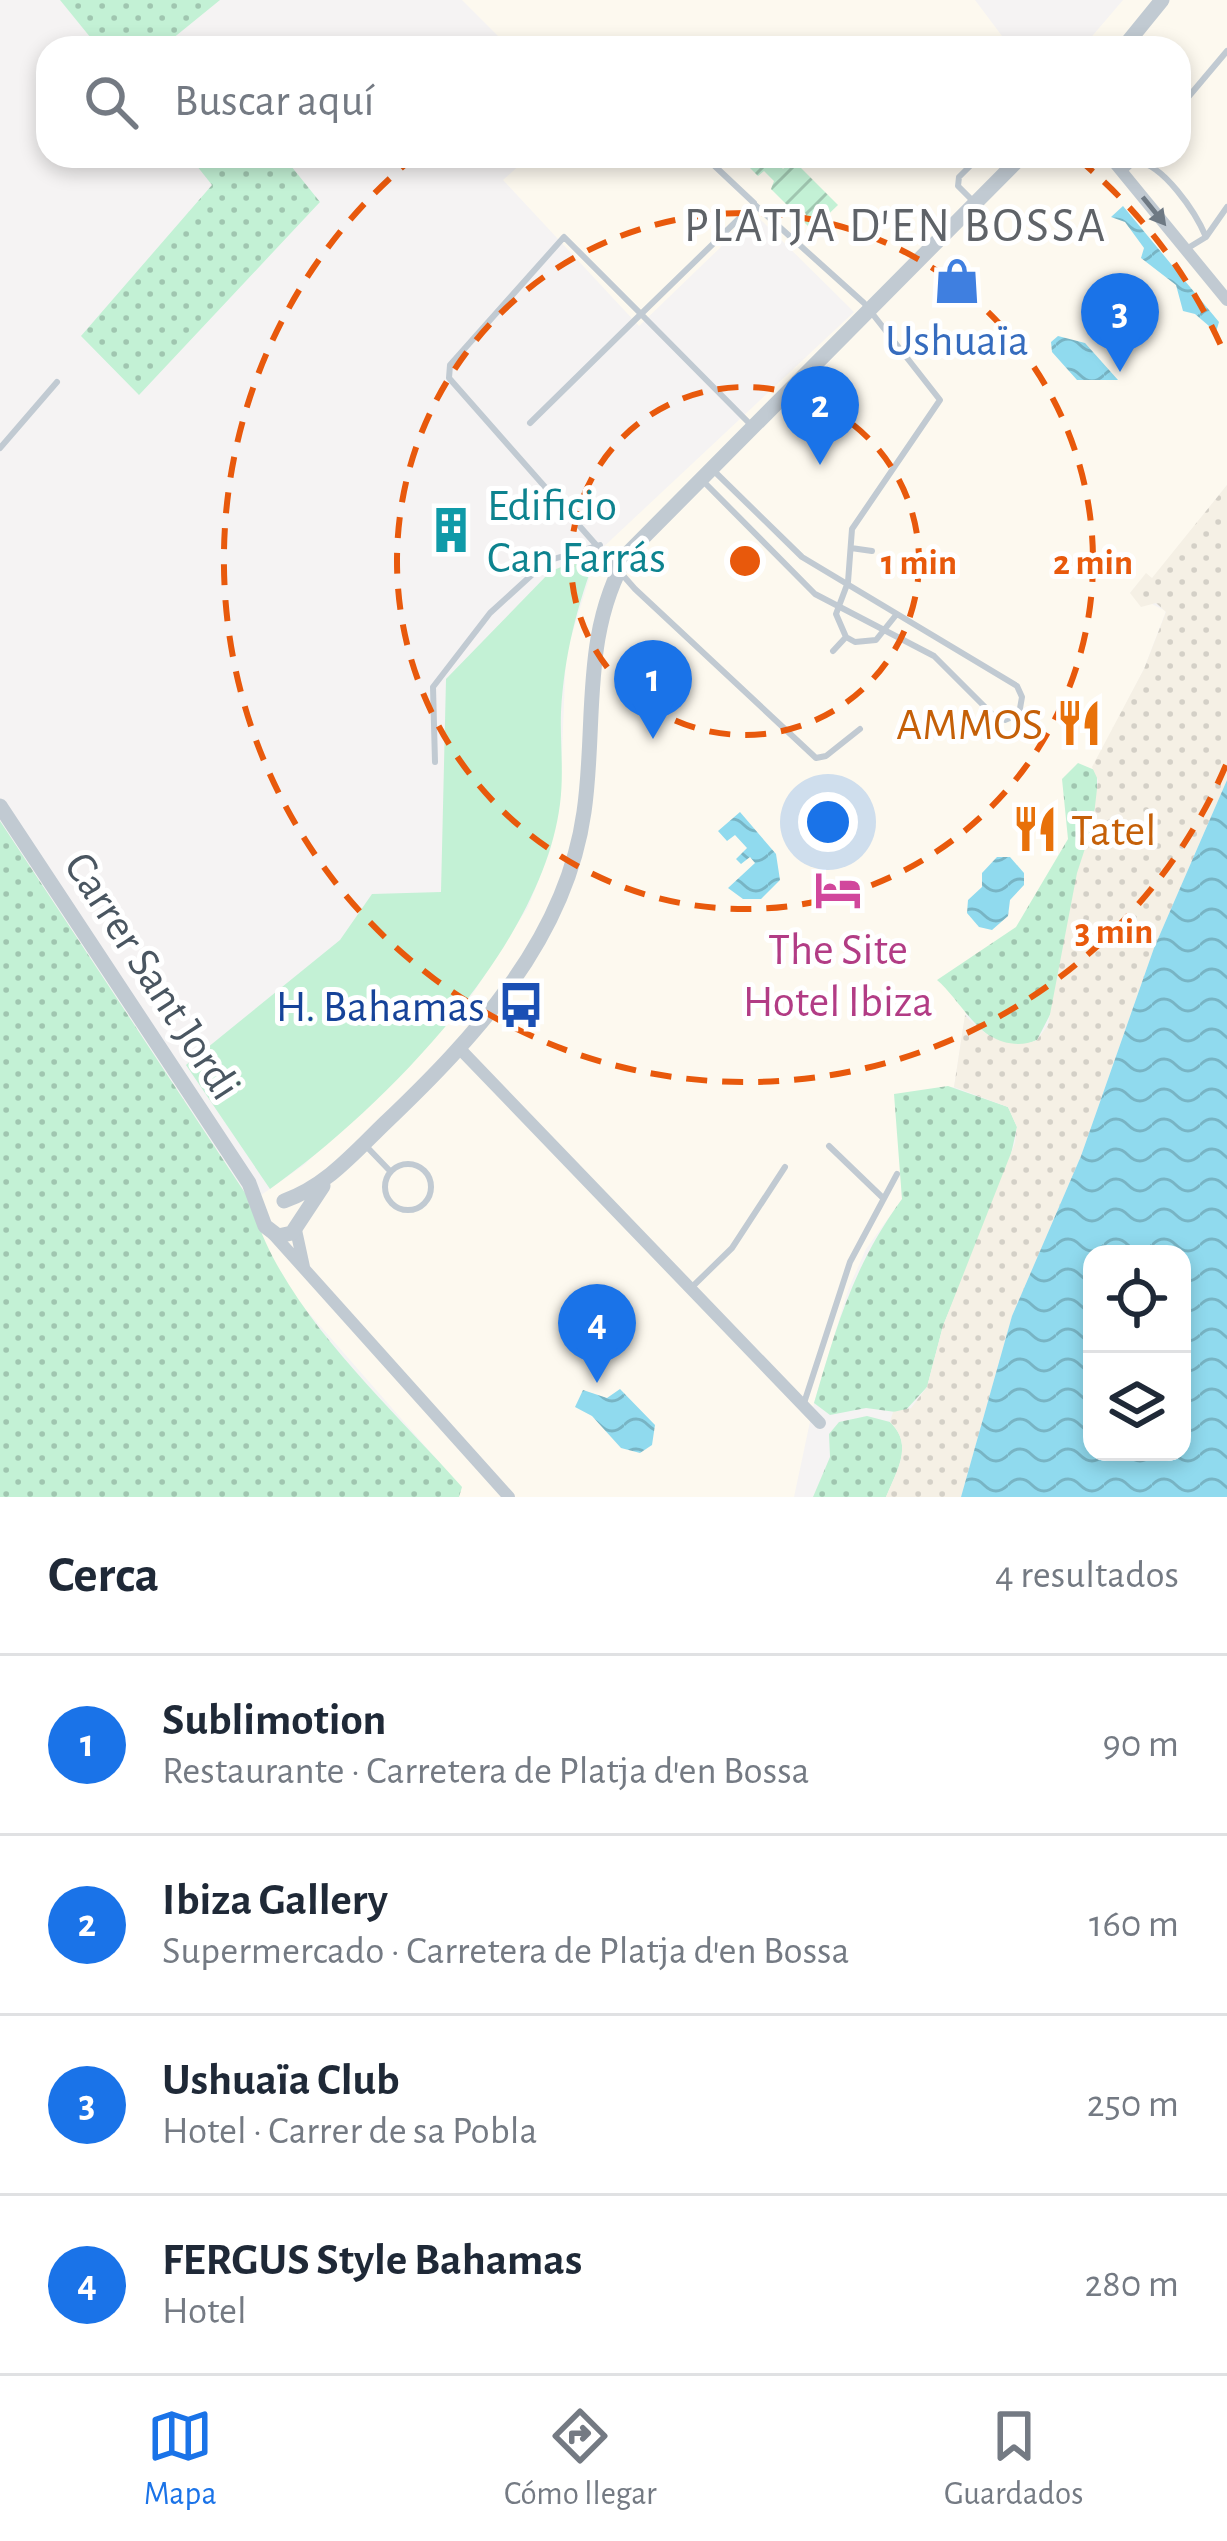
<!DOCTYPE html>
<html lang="es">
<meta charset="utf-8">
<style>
:root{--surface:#fff;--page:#f6f6f7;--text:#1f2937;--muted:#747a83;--line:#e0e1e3;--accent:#1a73e8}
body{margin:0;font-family:"Alegreya Sans",sans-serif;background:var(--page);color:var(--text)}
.controls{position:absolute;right:36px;bottom:36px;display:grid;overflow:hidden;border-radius:24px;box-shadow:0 6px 18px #0003}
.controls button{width:108px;height:108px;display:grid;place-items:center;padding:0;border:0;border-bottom:3px solid var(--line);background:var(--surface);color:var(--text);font:60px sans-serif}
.you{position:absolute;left:828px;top:822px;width:42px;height:42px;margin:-30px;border:9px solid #fff;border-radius:50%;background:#1a73e8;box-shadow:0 0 0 18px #1a73e833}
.badge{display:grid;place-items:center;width:78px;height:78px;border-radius:50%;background:var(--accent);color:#fff;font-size:39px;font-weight:700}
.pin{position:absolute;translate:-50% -99px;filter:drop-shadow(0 3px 6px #0008)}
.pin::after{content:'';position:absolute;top:63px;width:42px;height:36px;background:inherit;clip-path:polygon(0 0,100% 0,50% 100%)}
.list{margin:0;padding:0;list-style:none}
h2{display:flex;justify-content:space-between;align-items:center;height:156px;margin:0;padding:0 48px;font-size:51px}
h2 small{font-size:39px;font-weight:400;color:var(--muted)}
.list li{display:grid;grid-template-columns:78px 1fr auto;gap:36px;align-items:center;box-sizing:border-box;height:180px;padding:0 48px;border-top:3px solid var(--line)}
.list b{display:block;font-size:45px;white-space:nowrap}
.list p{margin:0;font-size:39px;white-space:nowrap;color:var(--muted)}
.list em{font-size:39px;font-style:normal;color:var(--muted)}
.icon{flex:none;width:66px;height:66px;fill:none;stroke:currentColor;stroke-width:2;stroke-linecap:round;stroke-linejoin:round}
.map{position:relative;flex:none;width:1227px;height:1497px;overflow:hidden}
.search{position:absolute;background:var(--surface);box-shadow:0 6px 18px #0003;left:36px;right:36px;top:36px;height:132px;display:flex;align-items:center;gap:30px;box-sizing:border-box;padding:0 42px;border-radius:36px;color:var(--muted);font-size:45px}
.sheet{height:876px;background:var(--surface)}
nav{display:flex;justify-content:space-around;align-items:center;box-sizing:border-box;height:168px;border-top:3px solid var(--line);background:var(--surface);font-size:33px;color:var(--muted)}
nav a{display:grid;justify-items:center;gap:6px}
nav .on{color:var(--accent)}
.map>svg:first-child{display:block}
.commercial{fill:#fdf9ef}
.grass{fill:url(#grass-dots)}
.sand{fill:url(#sand-dots)}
.park{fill:#c3f1d5}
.garden{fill:url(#garden-furrows)}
.water{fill:url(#water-waves);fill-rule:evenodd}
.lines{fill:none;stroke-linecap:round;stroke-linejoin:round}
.service{stroke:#c1cad2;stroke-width:6}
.minor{stroke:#c1cad2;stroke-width:12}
.tertiary{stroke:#c1cad2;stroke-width:15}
.oneway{fill:#6e7983}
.ring{fill:none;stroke:#e8590c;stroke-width:6;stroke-dasharray:21 15}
.labels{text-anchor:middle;stroke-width:10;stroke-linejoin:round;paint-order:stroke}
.shop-label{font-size:45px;fill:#366cbe;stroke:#fff}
.culture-label{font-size:45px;fill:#0d838f;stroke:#fff;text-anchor:start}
.food-label{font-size:45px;fill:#c56008;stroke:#fff;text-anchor:end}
.hotel-label{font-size:45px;fill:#b23c85;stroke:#fff}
.street-label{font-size:45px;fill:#4a5661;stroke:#fff}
.transit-label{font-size:45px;fill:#164399;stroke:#fff;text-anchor:end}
.neighbourhood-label{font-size:48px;letter-spacing:3px;fill:#5f6368;stroke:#fff}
.centre{fill:#e8590c;stroke:#fff;stroke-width:6}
.ring-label{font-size:36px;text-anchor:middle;font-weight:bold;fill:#e8590c;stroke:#fff;stroke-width:10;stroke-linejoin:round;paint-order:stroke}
</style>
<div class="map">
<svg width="1227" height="1497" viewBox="0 0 1227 1497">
<defs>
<pattern id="grass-dots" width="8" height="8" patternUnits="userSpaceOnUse" patternTransform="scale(3)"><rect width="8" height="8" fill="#c3f1d5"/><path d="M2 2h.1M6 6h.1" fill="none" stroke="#a0c6b0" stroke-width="1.8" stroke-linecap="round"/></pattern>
<pattern id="sand-dots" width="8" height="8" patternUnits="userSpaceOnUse" patternTransform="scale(3)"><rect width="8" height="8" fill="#f5f0e5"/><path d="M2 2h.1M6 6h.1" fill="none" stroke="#d4d0c7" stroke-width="1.8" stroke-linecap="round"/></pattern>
<pattern id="garden-furrows" width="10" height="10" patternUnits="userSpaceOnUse" patternTransform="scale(3)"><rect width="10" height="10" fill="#c3f1d5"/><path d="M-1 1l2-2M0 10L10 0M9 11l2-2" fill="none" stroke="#a0c6b0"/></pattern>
<pattern id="water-waves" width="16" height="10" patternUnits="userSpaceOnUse" patternTransform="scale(3)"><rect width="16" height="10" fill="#90daee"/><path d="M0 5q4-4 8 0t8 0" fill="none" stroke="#78b4c4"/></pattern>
</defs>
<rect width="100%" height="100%" fill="#f5f3f3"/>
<path class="commercial" d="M462 0H975L1011 48H510Z
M1123 0H1227V485L1152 579 1146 574 1130 593 1166 611 1144 669 1093 767 1097 799 965 1016 954 1087 932 1091 900 1162 902 1199 866 1249 848 1290 814 1403 794 1497H459L461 1487 294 1296 263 1245 251 1202 304 1165 465 1006 528 907 550 851 560 802 566 654 597 553 854 312 755 214 639 326 503 180 530 156H1179V48H1082Z"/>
<path class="grass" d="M60 0H220L161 48H99Z
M189 156H283L320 202 139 395 81 336 212 185Z
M1078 763 1097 771V799L1056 1003 1037 1040C989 1063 965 1004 937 980L1016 927 1068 839 1062 779Z
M0 821 251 1202C280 1309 389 1404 462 1487L459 1497H0Z
M948 1086 1008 1107 1017 1127 1008 1168 943 1326 927 1387 903 1413 866 1408 830 1415 814 1403C837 1325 853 1266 902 1199L894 1094Z
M867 1416 890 1422C914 1445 897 1470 886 1497H813L830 1457 829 1434 839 1422Z"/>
<path class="sand" d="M1227 485V780L1154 948 1081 1156 1012 1316 961 1497H886C897 1470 914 1445 890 1422L893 1412 911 1408 927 1387 943 1326 1015 1143 1017 1127 1008 1107 954 1087 965 1015C982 1035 1010 1052 1037 1040L1048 1025 1077 873 1093 824 1098 780 1092 767 1144 669 1166 612 1156 603 1141 607 1130 593 1146 573 1152 578Z"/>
<path class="park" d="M597 553C577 605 564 656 561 712 560 742 564 774 560 804 542 947 384 1108 270 1189L186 1065 340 940 372 894 441 892 446 679 551 571Z"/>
<path class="garden" d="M738 156H753L762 165 775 160 783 169 793 160 838 205 812 230 803 221 806 214 796 204 789 207 771 189 774 181 764 171 758 176Z"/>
<path class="water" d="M1123 206 1219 322 1216 332 1195 314 1183 311 1176 285 1141 258 1144 248 1125 222 1111 217Z
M1058 336 1085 343 1118 380H1077L1052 352 1051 342Z
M1227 780V1497H961L1012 1316 1081 1156 1154 948ZM1092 1254H1182V1452H1092Z
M740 812 776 854 780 880 761 899H743L728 888 755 863 750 857 741 864 736 859 747 848 735 835 727 841 718 831Z
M997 857H1010L1024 873V885L1010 900 1008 916 992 930 979 927 967 913 968 900 982 887V873Z
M620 1389 655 1425 652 1445 640 1453 621 1448 592 1416 575 1407 583 1390 607 1398Z"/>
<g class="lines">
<path class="service" d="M1179 108 1227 51
M704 156 754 203
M1122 173 1135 161C1163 163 1196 213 1206 237L1188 248
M975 203 958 186 959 177 980 156
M1206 237 1227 207
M530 423 641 314 564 237 450 365 449 378 635 589 816 758 826 756 860 729
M750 424 641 314 754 204 864 303 940 400 852 529 848 582 836 614 846 637 855 642 876 640 896 615
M0 448 57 382
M705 483 815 594 934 656 995 717 1005 720 1019 714 1022 697 1017 686 802 557 713 470
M851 548 872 551
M833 651 846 637
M435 762 433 687 490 613 547 561 600 545
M366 1146 390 1171
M829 1146 883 1198
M385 1187a23 23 0 1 1 46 0a23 23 0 1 1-46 0Z
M691 1288 732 1248 785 1167
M804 1403 850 1262 897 1174"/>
<path class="minor" d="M1109 156 1227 300
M461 1050 820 1423
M296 1230 304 1267
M273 1234 509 1497"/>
<path class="tertiary" d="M1123 48 1162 0
M0 806 249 1183 265 1226 278 1236 292 1233 323 1186
M284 1201C326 1186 353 1154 385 1123 474 1038 566 940 584 812 597 723 580 633 629 552L1022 156"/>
</g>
<defs><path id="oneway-solid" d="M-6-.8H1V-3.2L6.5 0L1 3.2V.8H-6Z" transform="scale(3)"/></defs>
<use class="oneway" href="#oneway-solid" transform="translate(1154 211) rotate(51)"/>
<g class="ring">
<circle cx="745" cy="561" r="174"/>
<circle cx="745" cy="561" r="348"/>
<path d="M1226 765A522 522 0 1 1 413 158M650 48A522 522 0 0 1 840 48M1077 158A522 522 0 0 1 1226 357"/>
</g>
<defs>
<symbol id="shop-bare" viewBox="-9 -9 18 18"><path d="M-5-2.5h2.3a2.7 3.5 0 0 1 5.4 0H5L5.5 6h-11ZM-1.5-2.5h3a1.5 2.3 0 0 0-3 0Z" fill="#3f7fe0" stroke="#fff" stroke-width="2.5" paint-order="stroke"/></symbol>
<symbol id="building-bare" viewBox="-9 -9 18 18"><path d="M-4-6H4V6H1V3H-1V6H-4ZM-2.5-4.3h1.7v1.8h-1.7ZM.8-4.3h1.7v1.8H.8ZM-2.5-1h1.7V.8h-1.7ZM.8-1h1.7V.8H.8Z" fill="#0f9aa8" stroke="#fff" stroke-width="2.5" paint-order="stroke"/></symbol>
<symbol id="restaurant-bare" viewBox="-9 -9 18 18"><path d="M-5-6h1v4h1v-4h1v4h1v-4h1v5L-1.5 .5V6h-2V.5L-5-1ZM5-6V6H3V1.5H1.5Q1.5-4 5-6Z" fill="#e8710a" stroke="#fff" stroke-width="2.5" paint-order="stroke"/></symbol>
<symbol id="hotel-bare" viewBox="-9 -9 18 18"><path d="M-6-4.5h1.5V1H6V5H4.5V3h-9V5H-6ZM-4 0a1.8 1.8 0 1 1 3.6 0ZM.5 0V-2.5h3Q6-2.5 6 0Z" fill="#d1479c" stroke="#fff" stroke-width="2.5" paint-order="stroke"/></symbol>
<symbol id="bus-bare" viewBox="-9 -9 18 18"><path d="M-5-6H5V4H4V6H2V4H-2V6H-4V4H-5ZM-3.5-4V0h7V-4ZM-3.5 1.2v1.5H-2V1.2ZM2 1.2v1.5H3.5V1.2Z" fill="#1a4fb4" stroke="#fff" stroke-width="2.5" paint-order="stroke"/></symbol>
</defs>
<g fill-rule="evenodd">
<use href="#shop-bare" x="924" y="248" width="66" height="66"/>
<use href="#building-bare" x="418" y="497" width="66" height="66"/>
<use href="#restaurant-bare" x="1046" y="690" width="66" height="66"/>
<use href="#restaurant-bare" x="1002" y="796" width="66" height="66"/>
<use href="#hotel-bare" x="805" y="857" width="66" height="66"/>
<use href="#bus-bare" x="488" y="972" width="66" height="66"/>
</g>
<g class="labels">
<g class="shop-label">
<text x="957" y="355">Ushuaïa</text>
</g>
<g class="culture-label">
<text x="487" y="520">Edificio<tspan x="487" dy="52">Can Farrás</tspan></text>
</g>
<g class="food-label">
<text x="1043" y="739">AMMOS</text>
<text x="1071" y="845" text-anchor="start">Tatel</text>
</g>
<g class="hotel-label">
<text x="838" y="964">The Site<tspan x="838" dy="52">Hotel Ibiza</tspan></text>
</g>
<g class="street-label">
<text transform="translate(154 975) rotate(57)" y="16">Carrer Sant Jordi</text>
</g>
<g class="transit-label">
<text x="485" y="1021">H. Bahamas</text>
</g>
<g class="neighbourhood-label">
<text x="896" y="241">PLATJA D'EN BOSSA</text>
</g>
</g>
<circle cx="745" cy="561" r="18" class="centre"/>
<g class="ring-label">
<text x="919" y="574">1 min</text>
<text x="1093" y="574">2 min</text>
<text x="1114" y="943">3 min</text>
</g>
</svg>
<div class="controls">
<button><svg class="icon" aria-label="locate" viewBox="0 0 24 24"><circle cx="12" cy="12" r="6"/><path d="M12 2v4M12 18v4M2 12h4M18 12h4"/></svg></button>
<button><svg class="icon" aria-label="layers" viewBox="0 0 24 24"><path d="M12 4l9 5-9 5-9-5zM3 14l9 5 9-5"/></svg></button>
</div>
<div class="you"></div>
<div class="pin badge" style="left:653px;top:739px">1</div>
<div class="pin badge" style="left:820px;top:465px">2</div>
<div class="pin badge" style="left:1120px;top:372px">3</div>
<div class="pin badge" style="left:597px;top:1383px">4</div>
<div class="search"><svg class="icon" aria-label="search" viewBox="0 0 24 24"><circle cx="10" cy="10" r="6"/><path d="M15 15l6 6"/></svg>Buscar aquí</div>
</div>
<section class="sheet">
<h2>Cerca<small>4 resultados</small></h2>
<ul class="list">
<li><span class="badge">1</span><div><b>Sublimotion</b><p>Restaurante · Carretera de Platja d'en Bossa</p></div><em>90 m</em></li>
<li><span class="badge">2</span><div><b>Ibiza Gallery</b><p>Supermercado · Carretera de Platja d'en Bossa</p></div><em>160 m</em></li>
<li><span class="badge">3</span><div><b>Ushuaïa Club</b><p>Hotel · Carrer de sa Pobla</p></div><em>250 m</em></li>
<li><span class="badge">4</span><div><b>FERGUS Style Bahamas</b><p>Hotel</p></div><em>280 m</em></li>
</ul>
</section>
<nav>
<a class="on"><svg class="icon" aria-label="map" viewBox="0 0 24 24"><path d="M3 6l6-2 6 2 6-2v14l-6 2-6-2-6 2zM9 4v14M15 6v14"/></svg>Mapa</a>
<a><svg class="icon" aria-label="directions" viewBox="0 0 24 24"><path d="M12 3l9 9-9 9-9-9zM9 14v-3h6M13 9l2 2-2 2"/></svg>Cómo llegar</a>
<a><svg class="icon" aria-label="saved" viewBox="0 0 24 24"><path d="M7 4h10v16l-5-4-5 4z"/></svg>Guardados</a>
</nav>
